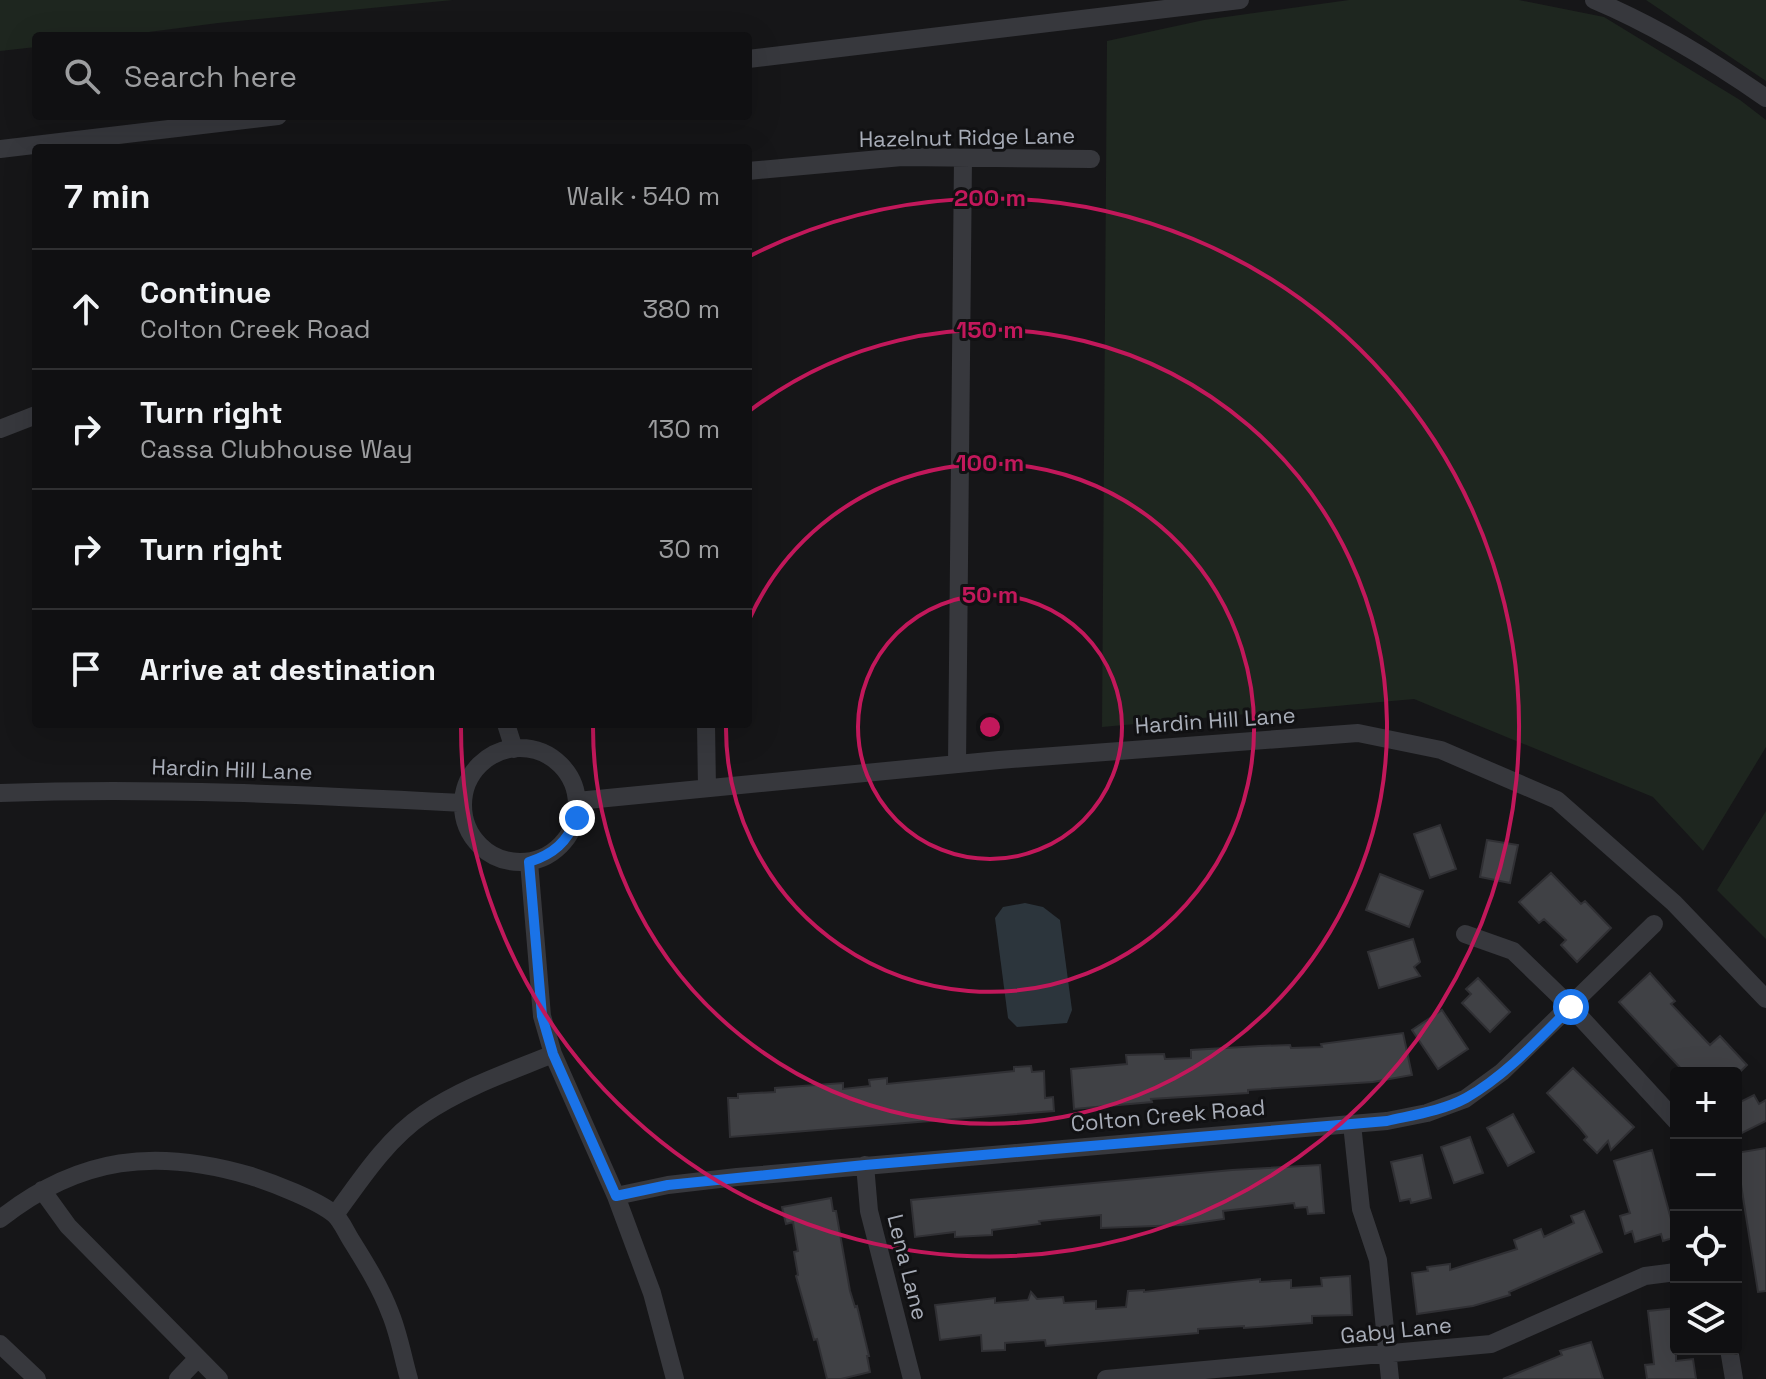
<!DOCTYPE html>
<meta charset="utf-8">
<style>
:root{--surface:#101012;--page:#19191b;--text:#f1f3f6;--muted:#9c9d9f;--line:#303032}
body{margin:0;font-family:"Space Grotesk",sans-serif;background:var(--page);color:var(--text)}
.controls{position:absolute;right:24px;bottom:24px;display:grid;overflow:hidden;border-radius:8px;box-shadow:0 8px 32px #0002}
.controls button{width:72px;height:72px;display:grid;place-items:center;padding:0;border:0;border-bottom:2px solid var(--line);background:var(--surface);color:var(--text);font:40px sans-serif}
.stop{position:absolute;width:24px;height:24px;margin:-18px;border:6px solid #1a73e8;border-radius:50%;background:#fff}
.stop.end{background:#1a73e8;border-color:#fff;box-shadow:0 2px 8px #0008}
.list{margin:0;padding:0;list-style:none}
h2{display:flex;justify-content:space-between;align-items:center;height:104px;margin:0;padding:0 32px;font-size:34px}
h2 small{font-size:26px;font-weight:400;color:var(--muted)}
.list li{display:grid;grid-template-columns:52px 1fr auto;gap:24px;align-items:center;box-sizing:border-box;height:120px;padding:0 32px;border-top:2px solid var(--line)}
.list b{display:block;font-size:30px;white-space:nowrap}
.list p{margin:0;font-size:26px;white-space:nowrap;color:var(--muted)}
.list em{font-size:26px;font-style:normal;color:var(--muted)}
.icon{flex:none;width:44px;height:44px;fill:none;stroke:currentColor;stroke-width:2;stroke-linecap:round;stroke-linejoin:round}
.map{position:relative;flex:none;width:1766px;height:1379px;overflow:hidden}
.search{position:absolute;background:var(--surface);box-shadow:0 8px 32px #0002;left:32px;top:32px;width:720px;height:88px;display:flex;align-items:center;gap:20px;box-sizing:border-box;padding:0 28px;border-radius:8px;color:var(--muted);font-size:30px}
.panel{position:absolute;background:var(--surface);box-shadow:0 8px 32px #0002;left:32px;top:144px;width:720px;height:584px;border-radius:8px}
.map>svg:first-child{display:block}
.green{fill:#1e261f}
.water{fill:#2c353c}
.building{fill:#404145;stroke:#303034;stroke-width:2}
.lines{fill:none;stroke-linecap:round;stroke-linejoin:round}
.minor{stroke:#37383d;stroke-width:18}
.route{stroke:#1a73e8;stroke-width:10}
.ring{fill:none;stroke:#c2185b;stroke-width:4}
.labels{text-anchor:middle;stroke-width:6;stroke-linejoin:round;paint-order:stroke}
.street-label{font-size:22px;fill:#a8adb8;stroke:#111113}
.centre{fill:#c2185b;stroke:#111113;stroke-width:4}
.ring-label{font-size:24px;text-anchor:middle;font-weight:bold;fill:#c2185b;stroke:#111113;stroke-width:6;stroke-linejoin:round;paint-order:stroke}
</style>
<div class="map">
<svg width="1766" height="1379" viewBox="0 0 1766 1379">
<rect width="100%" height="100%" fill="#161618"/>
<path class="green" d="M0 0H453L218 23 118 36H36V47L0 51Z
M1349 0H1519L1604 17 1740 100 1766 120V747L1703 851 1653 797 1414 699 1102 727 1107 41 1204 20Z
M1646 0H1766V81Z
M1766 811V939L1717 890Z"/>
<path class="water" d="M1025 903 1043 907 1060 920 1072 1010 1067 1023 1017 1027 1008 1018 995 918 1003 907Z"/>
<path class="building" d="M1440 825 1456 869 1430 878 1414 834Z
M1487 840 1518 845 1510 883 1480 877Z
M1551 873 1581 904 1585 901 1611 928 1577 962 1561 945 1566 940 1544 919 1539 923 1519 902Z
M1380 874 1423 891 1409 927 1366 910Z
M1413 939 1420 962 1414 967 1420 976 1379 988 1368 952Z
M1650 973 1675 1001 1671 1004 1710 1045 1720 1036 1747 1065 1739 1073H1685L1619 1002Z
M1478 978 1510 1012 1490 1032 1462 1003 1471 994 1466 989Z
M1442 1010 1468 1049 1438 1069 1412 1030Z
M1403 1033 1412 1075 1373 1082 1248 1090V1093L1151 1099 1152 1102 1074 1109 1071 1069 1127 1064 1126 1055 1164 1054 1165 1059 1191 1058V1050L1260 1046 1290 1045 1291 1048 1322 1047 1321 1044Z
M1031 1066 1032 1072 1044 1071 1045 1098 1053 1097 1054 1111 730 1137 728 1098H738V1094L775 1092V1088L843 1083V1089L870 1086 869 1080 887 1078V1084L1014 1071V1067Z
M1573 1068 1634 1127 1611 1150 1608 1141 1597 1153 1584 1140 1587 1137 1579 1127 1547 1093Z
M1754 1095 1759 1104 1766 1100V1121L1736 1136V1104Z
M1513 1114 1534 1152 1508 1166 1487 1128Z
M1470 1137 1483 1173 1454 1183 1441 1147Z
M1766 1148V1291L1758 1292 1736 1153Z
M1652 1150 1676 1237 1663 1241 1661 1234 1635 1242 1632 1231 1625 1234 1620 1216 1630 1213 1614 1161Z
M1422 1155 1431 1198 1411 1203 1410 1199 1400 1201 1391 1162Z
M1320 1165 1324 1213 1308 1214 1307 1207 1295 1208 1294 1203 1223 1211 1224 1219 1182 1225 1101 1228V1215L1039 1221 1040 1224 992 1230V1235L955 1237V1232L915 1237 911 1200 1232 1170Z
M831 1198 833 1211H836L850 1291 855 1307 857 1306 869 1356H867L870 1372 841 1379H827L817 1339 814 1340 796 1276 798 1275 794 1252 798 1251 793 1222 786 1224 782 1207Z
M1584 1211 1602 1252 1509 1292 1510 1295 1473 1306 1417 1314 1412 1273 1428 1271 1427 1267 1450 1264V1270L1517 1249 1514 1240 1541 1229 1544 1237 1574 1223 1571 1216Z
M1350 1276 1352 1315 1312 1316V1323L1244 1328V1326L1198 1329V1333L1068 1344 1046 1346 1045 1340 1005 1343V1350L982 1351 981 1335 940 1340 935 1305 995 1298V1303L1028 1300 1031 1292 1037 1299 1063 1297 1064 1303 1096 1301V1309L1126 1307 1128 1291 1144 1290V1292L1260 1279V1282L1291 1280V1288L1322 1286 1321 1278Z
M1676 1308V1361L1693 1359 1696 1379H1647L1645 1365 1654 1364 1648 1311Z
M1591 1342 1603 1379H1503L1562 1355 1560 1351Z"/>
<g class="lines">
<path class="minor" d="M1594 0C1656 26 1711 60 1766 98
M748 59 1240 0
M0 149 278 116
M748 171 902 157 1091 159
M0 429 36 415
M506 724 514 749
M706 724 707 788
M463 805a57 57 0 1 1 114 0a57 57 0 1 1-114 0Z
M957 764 963 158
M0 793C155 787 309 795 463 803
M577 801 999 760 1358 733 1441 750 1557 800 1674 903 1766 999
M529 862 542 1016 553 1054 616 1196 652 1293 675 1379
M1465 934 1513 951 1571 1007 1676 1121
M1352 1124 1361 1209 1378 1260 1390 1379
M865 1165 869 1211 912 1379
M42 1190 68 1226 219 1379
M616 1196 668 1185 737 1177 1340 1125 1387 1121 1427 1113 1465 1099 1502 1072 1654 924
M335 1215C361 1179 387 1139 424 1114 464 1087 509 1072 553 1054
M0 1219C80 1156 156 1148 251 1176 273 1183 317 1200 334 1214 341 1220 346 1232 351 1240 366 1264 381 1288 391 1315 399 1335 403 1358 409 1379
M0 1344 37 1379
M1729 1349 1734 1379
M178 1379 197 1359
M1106 1379 1491 1344 1645 1276 1676 1272"/>
</g>
<g class="lines">
<path class="route" d="M577 818C567 842 554 854 529 862L542 1016 553 1054 616 1196 668 1185 865 1165 1387 1121C1413 1115 1442 1111 1466 1098 1505 1076 1539 1039 1571 1007"/>
</g>
<g class="ring">
<circle cx="990" cy="727" r="132"/>
<path d="M749 620A264 264 0 1 1 726 725"/>
<path d="M748 412A397 397 0 1 1 593 727"/>
<path d="M750 256A529 529 0 1 1 461 727"/>
</g>
<g class="labels">
<g class="street-label">
<text transform="translate(967 137) rotate(-1)" y="8">Hazelnut Ridge Lane</text>
<text transform="translate(1215 720) rotate(-4)" y="8">Hardin Hill Lane</text>
<text transform="translate(232 769) rotate(2)" y="8">Hardin Hill Lane</text>
<text transform="translate(1168 1115) rotate(-5)" y="8">Colton Creek Road</text>
<text transform="translate(908 1267) rotate(76)" y="8">Lena Lane</text>
<text transform="translate(1396 1330) rotate(-6)" y="8">Gaby Lane</text>
</g>
</g>
<circle cx="990" cy="727" r="12" class="centre"/>
<g class="ring-label">
<text x="990" y="206">200 m</text>
<text x="990" y="338">150 m</text>
<text x="990" y="471">100 m</text>
<text x="990" y="603">50 m</text>
</g>
</svg>
<div class="controls">
<button>+</button>
<button>−</button>
<button><svg class="icon" aria-label="locate" viewBox="0 0 24 24"><circle cx="12" cy="12" r="6"/><path d="M12 2v4M12 18v4M2 12h4M18 12h4"/></svg></button>
<button><svg class="icon" aria-label="layers" viewBox="0 0 24 24"><path d="M12 4l9 5-9 5-9-5zM3 14l9 5 9-5"/></svg></button>
</div>
<div class="stop" style="left:1571px;top:1007px"></div>
<div class="stop end" style="left:577px;top:818px"></div>
<div class="search"><svg class="icon" aria-label="search" viewBox="0 0 24 24"><circle cx="10" cy="10" r="6"/><path d="M15 15l6 6"/></svg>Search here</div>
<section class="panel">
<h2>7 min<small>Walk · 540 m</small></h2>
<ul class="list">
<li><svg class="icon" aria-label="ahead" viewBox="0 0 24 24"><path d="M12 20V5M6 11l6-6 6 6"/></svg><div><b>Continue</b><p>Colton Creek Road</p></div><em>380 m</em></li>
<li><svg class="icon" aria-label="right" viewBox="0 0 24 24"><path d="M7 20v-9h11M14 6l5 5-5 5"/></svg><div><b>Turn right</b><p>Cassa Clubhouse Way</p></div><em>130 m</em></li>
<li><svg class="icon" aria-label="right" viewBox="0 0 24 24"><path d="M7 20v-9h11M14 6l5 5-5 5"/></svg><div><b>Turn right</b></div><em>30 m</em></li>
<li><svg class="icon" aria-label="arrive" viewBox="0 0 24 24"><path d="M6 21V4h12l-3 4 3 4H6"/></svg><div><b>Arrive at destination</b></div></li>
</ul>
</section>
</div>
